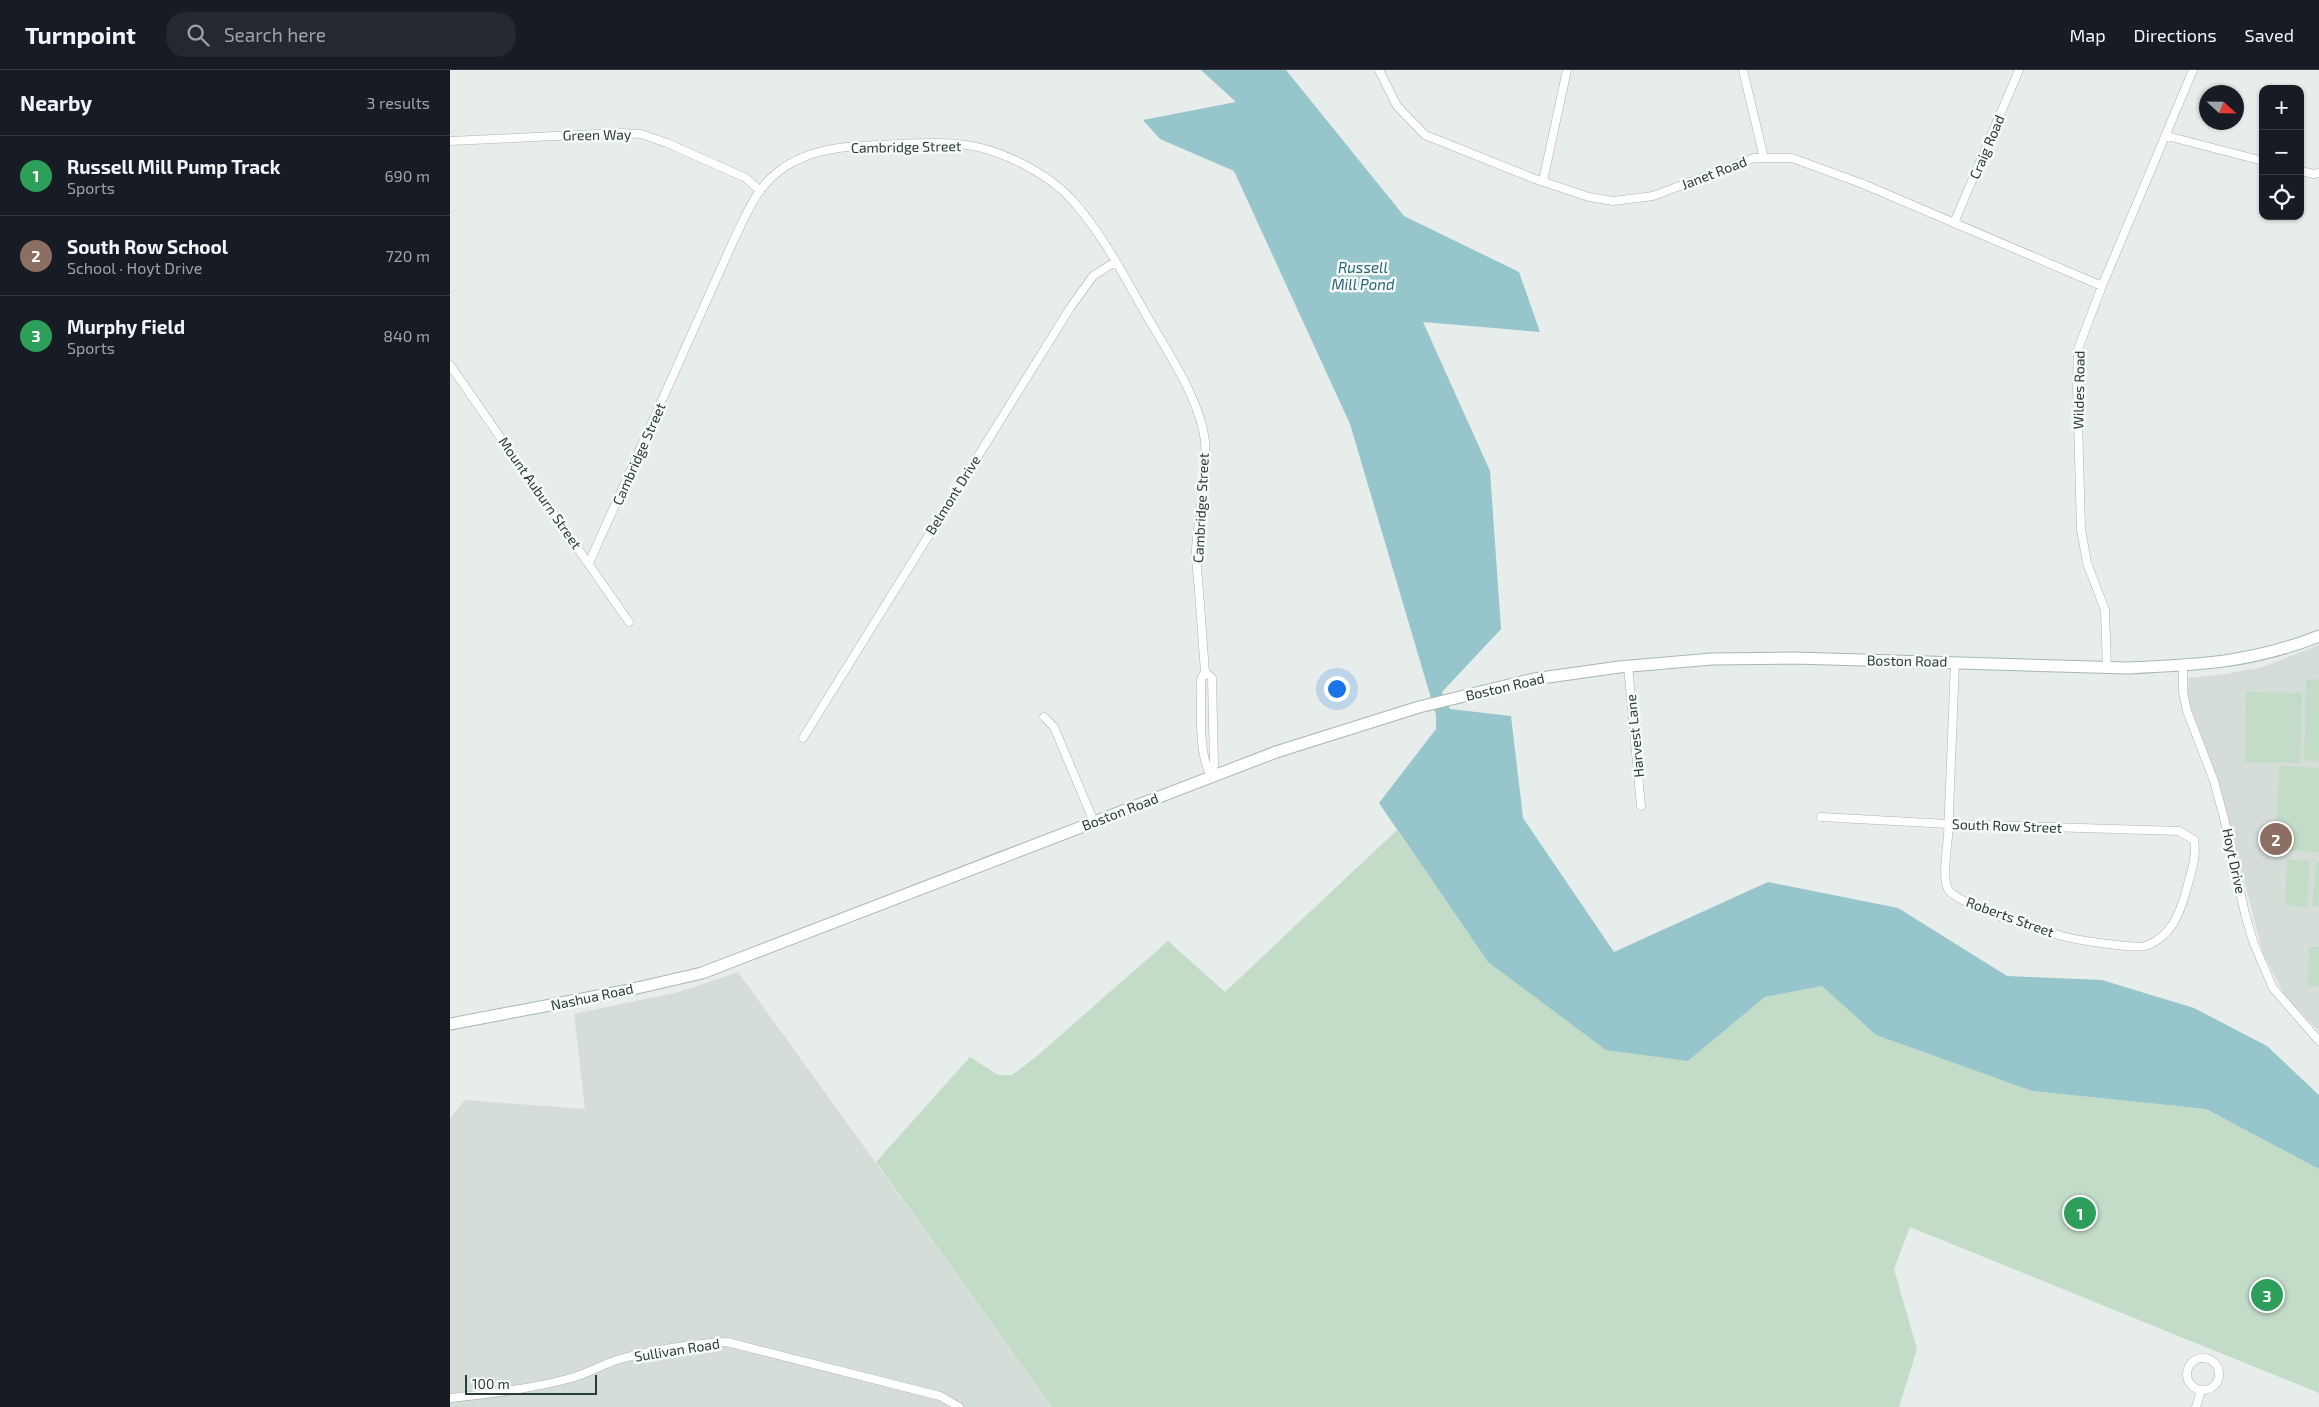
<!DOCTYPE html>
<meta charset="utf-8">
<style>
:root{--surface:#171b24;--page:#242831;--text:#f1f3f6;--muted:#9ea1a6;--line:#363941;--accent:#0f766e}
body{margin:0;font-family:"Exo 2",sans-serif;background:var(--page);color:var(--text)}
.controls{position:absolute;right:15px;top:15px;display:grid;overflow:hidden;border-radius:10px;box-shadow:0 1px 4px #0004}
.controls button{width:45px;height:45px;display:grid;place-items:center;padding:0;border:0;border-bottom:1px solid var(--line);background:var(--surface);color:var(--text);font:25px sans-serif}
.compass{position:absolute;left:1749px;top:15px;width:45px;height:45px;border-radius:50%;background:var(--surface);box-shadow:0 1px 4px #0004;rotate:112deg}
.scale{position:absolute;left:15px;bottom:12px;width:132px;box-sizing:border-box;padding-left:5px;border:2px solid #273e37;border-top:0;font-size:14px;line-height:18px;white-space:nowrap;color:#273e37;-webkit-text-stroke:4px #f7faf8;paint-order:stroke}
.you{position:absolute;left:886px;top:618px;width:18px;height:18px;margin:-12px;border:4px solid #fff;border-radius:50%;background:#1a73e8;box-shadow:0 0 0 8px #1a73e833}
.badge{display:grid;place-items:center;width:32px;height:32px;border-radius:50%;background:var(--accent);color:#fff;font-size:16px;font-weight:700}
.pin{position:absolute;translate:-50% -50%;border:2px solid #fff;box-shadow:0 1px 5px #0006}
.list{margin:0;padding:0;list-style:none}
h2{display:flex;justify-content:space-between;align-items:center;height:65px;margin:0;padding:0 20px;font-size:21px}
h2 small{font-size:16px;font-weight:400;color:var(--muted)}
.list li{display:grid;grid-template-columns:32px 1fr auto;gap:15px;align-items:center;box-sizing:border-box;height:80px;padding:0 20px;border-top:1px solid var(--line)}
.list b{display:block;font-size:19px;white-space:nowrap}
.list p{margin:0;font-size:16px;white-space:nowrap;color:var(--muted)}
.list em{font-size:16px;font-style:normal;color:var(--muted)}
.icon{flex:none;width:28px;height:28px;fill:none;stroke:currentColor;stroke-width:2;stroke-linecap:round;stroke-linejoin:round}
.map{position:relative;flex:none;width:1869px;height:1337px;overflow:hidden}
header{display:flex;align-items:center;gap:30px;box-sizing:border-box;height:70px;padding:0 25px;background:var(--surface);border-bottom:1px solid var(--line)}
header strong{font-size:24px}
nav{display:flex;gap:28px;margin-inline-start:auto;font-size:18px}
.search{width:350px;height:45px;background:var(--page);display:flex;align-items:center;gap:12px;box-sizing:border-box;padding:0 18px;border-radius:20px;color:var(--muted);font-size:19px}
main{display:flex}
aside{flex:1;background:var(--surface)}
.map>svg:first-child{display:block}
.built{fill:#d5ddd9}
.green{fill:#c2dcc8}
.water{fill:#96c5cb}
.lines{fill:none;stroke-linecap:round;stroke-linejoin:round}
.street-casing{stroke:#a9b5b1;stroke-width:9}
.secondary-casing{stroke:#a6b8b1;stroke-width:13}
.street{stroke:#fff;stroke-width:8}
.secondary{stroke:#fff;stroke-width:11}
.labels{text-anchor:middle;stroke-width:5;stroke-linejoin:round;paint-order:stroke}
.street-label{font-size:14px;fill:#273e37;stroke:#f7faf8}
.water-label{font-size:15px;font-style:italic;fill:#286973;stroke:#f7faf8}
</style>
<header>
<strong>Turnpoint</strong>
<div class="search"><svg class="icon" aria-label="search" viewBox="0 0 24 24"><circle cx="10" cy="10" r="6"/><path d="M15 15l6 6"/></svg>Search here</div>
<nav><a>Map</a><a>Directions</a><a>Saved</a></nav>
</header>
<main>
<aside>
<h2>Nearby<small>3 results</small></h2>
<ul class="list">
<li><span class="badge" style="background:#2e9e5b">1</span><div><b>Russell Mill Pump Track</b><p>Sports</p></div><em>690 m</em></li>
<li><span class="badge" style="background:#8d6e63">2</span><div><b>South Row School</b><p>School · Hoyt Drive</p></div><em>720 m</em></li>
<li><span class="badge" style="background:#2e9e5b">3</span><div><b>Murphy Field</b><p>Sports</p></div><em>840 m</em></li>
</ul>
</aside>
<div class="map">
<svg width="1869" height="1337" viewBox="0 0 1869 1337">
<rect width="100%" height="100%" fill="#e6edea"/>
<path class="built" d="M1869 575V962L1834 924 1813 883 1767 707 1737 630 1739 608 1776 604 1813 597Z
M288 902 602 1337H0V1049L15 1030 135 1039 124 944 229 922Z"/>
<path class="green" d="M1856 609 1869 610V692L1854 691Z
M1796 622 1852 623 1850 693 1795 692Z
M1829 696 1869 698V782L1825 780Z
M947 760 1038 892 1238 991 1315 927 1372 916 1426 965 1582 1021 1756 1039 1869 1099V1323L1460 1157 1444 1199 1467 1279 1449 1337H602L426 1092 520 987 548 1005H562L587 986 718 871 775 922Z
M1837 790 1860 791 1857 837 1835 835Z
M1866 792H1869V836H1862Z
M1859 877H1869V916H1858Z"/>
<path class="water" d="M751 0H836L954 146 1069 202 1090 262 973 252 1040 401 1051 559 992 622 1000 639 1061 646 1073 748 1164 882 1318 812 1448 838 1557 906 1652 910 1744 938 1817 976 1869 1025V1099L1756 1039 1582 1021 1426 965 1372 916 1315 927 1238 991 1156 980 1038 892 929 733 986 659V645L900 354 784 101 710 69 693 50 786 32Z"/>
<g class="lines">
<defs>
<path id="street" d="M929 0 947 36 975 65 1085 109 1139 127 1163 131 1203 126 1304 88H1342L1413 114 1652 216
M1293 0 1314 88
M1717 66 1813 91
M0 71 169 63 191 64 217 73 296 108 310 121
M1850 101 1864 104 1869 103
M1093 111 1117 0
M1504 153 1569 0
M0 295 179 552
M139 493 286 165C294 150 301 131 312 118 345 75 400 76 449 74 468 73 489 72 508 74 547 77 597 102 623 131 655 167 677 212 701 253 721 287 751 333 755 372 758 408 748 445 746 480 746 494 748 508 749 521 751 548 753 575 755 602L751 609C752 640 747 679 761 707
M1178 596 1191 736
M1733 596V622L1737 641 1764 711 1774 748 1795 844 1804 874 1823 918 1869 971
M1657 598 1655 540 1637 493 1631 459 1627 313 1628 279 1652 216 1743 0
M755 602 762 608 764 695 761 707
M594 647 604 657 644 752
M353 668 620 238 643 206 665 192
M1371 747 1498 754 1729 761 1744 770C1747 787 1741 802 1737 818 1730 843 1722 867 1695 876 1686 879 1627 870 1616 867 1596 862 1505 834 1498 819 1492 808 1497 779 1498 766 1500 708 1503 650 1505 592
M1737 1304a16 16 0 1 1 32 0a16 16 0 1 1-32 0Z
M0 1328C41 1324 81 1319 121 1308 137 1304 151 1295 167 1290 197 1281 246 1273 277 1272L490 1326 509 1337
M1746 1337 1751 1321"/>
<path id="secondary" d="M0 954 174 921 252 903 826 682 969 637 1084 609 1169 597 1262 589 1345 588 1676 598C1747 595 1801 593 1869 566"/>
</defs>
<use href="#street" class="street-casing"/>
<use href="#secondary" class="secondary-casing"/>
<use href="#street" class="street"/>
<use href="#secondary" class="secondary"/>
</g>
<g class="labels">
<g class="street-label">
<text transform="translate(147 65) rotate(-1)" y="5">Green Way</text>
<text transform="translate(456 77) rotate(-1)" y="5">Cambridge Street</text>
<text transform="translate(1537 77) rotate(-67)" y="5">Craig Road</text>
<text transform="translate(1264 103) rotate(-21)" y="5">Janet Road</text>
<text transform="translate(1629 320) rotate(-89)" y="5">Wildes Road</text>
<text transform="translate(189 384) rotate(-66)" y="5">Cambridge Street</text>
<text transform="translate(90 423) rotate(55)" y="5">Mount Auburn Street</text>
<text transform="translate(503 425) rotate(-58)" y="5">Belmont Drive</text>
<text transform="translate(751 438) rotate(-87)" y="5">Cambridge Street</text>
<text transform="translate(1457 591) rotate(1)" y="5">Boston Road</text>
<text transform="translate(1055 617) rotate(-13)" y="5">Boston Road</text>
<text transform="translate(1185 666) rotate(-96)" y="5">Harvest Lane</text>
<text transform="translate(670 742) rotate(-21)" y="5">Boston Road</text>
<text transform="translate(1557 756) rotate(2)" y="5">South Row Street</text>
<text transform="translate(1784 791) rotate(78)" y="5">Hoyt Drive</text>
<text transform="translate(1560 847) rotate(20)" y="5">Roberts Street</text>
<text transform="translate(142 927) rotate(-12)" y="5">Nashua Road</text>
<text transform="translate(227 1280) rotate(-9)" y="5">Sullivan Road</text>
</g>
<g class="water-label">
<text x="913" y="203">Russell<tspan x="913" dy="17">Mill Pond</tspan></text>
</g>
</g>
</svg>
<div class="controls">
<button>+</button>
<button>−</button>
<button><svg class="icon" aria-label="locate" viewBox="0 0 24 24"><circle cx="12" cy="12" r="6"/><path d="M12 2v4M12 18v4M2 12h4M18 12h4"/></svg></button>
</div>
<svg class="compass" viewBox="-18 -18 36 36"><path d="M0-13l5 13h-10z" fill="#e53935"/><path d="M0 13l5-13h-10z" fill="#9ea1a6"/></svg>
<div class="scale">100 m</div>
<div class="you"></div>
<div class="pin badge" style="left:1630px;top:1143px;background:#2e9e5b">1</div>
<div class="pin badge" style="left:1826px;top:769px;background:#8d6e63">2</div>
<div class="pin badge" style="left:1817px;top:1225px;background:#2e9e5b">3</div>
</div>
</main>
